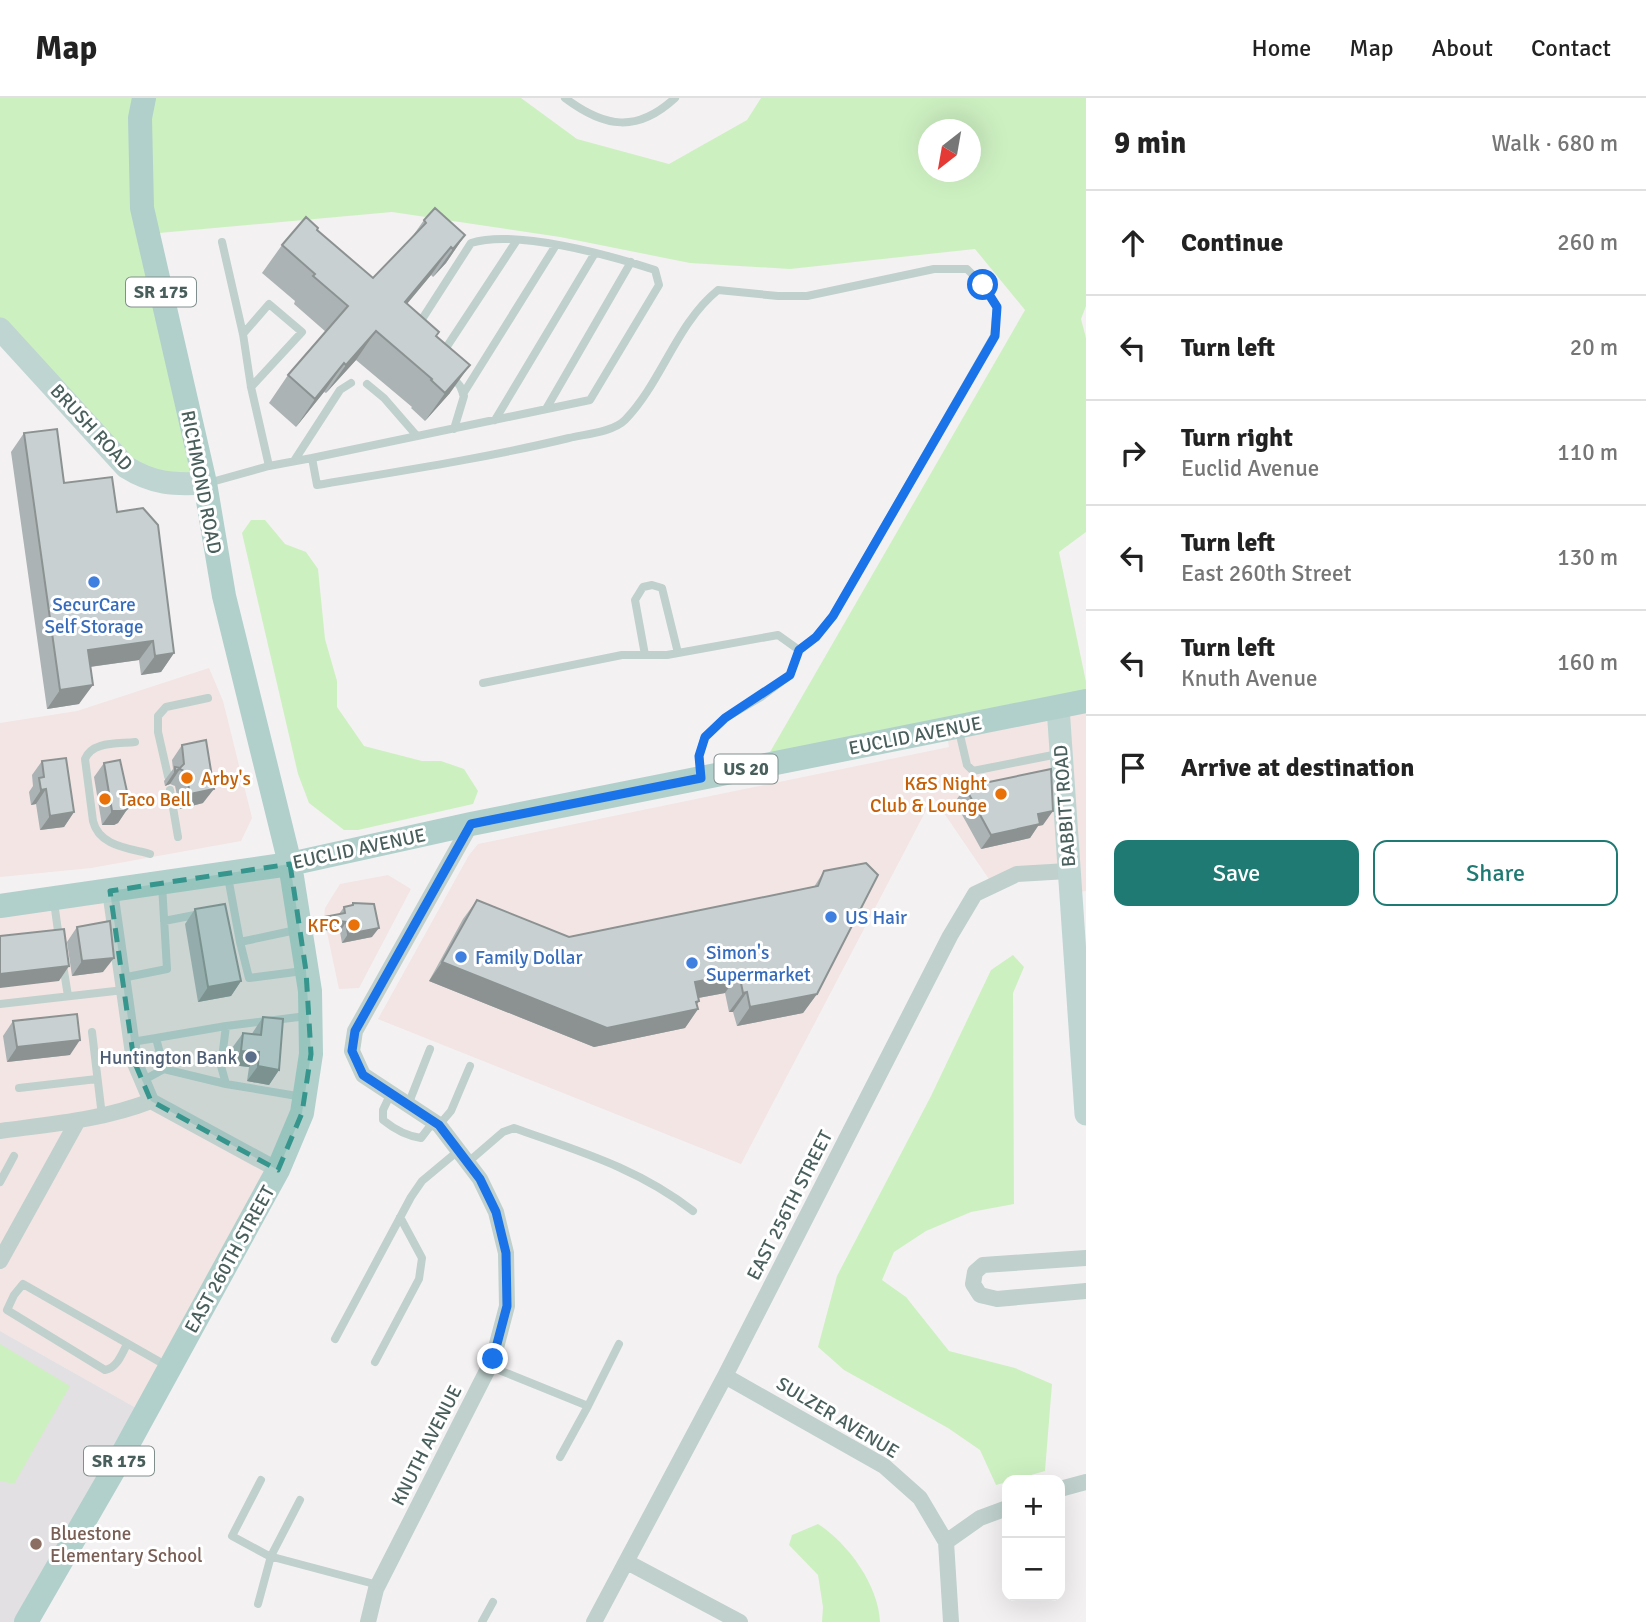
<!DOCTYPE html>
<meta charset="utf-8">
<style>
:root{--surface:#fff;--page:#f6f6f6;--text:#222;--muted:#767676;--line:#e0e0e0;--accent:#1e7a73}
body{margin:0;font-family:Signika,sans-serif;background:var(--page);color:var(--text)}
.controls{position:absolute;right:21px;bottom:21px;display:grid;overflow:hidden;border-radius:14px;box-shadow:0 7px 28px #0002}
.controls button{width:63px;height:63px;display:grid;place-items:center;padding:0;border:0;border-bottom:2px solid var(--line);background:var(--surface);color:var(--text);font:35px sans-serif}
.compass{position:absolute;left:918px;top:21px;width:63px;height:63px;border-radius:50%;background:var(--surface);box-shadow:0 7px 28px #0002;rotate:211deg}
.stop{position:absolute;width:21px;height:21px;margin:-16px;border:5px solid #1a73e8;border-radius:50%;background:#fff}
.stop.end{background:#1a73e8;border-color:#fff;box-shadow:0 2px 7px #0008}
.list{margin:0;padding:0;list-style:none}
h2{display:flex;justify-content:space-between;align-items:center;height:91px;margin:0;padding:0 28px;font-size:30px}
h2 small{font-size:23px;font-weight:400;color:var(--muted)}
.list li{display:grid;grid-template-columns:46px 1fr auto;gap:21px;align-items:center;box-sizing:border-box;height:105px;padding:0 28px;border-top:2px solid var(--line)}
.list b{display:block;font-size:26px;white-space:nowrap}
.list p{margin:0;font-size:23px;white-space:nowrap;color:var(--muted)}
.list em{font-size:23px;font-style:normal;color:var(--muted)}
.actions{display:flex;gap:14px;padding:21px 28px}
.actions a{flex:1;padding:16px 0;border:2px solid var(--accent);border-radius:14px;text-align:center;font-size:24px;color:var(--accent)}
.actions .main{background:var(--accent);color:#fff}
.icon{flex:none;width:38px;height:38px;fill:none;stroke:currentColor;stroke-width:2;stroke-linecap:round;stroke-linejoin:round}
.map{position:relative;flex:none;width:1086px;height:1524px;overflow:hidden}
header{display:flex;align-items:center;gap:42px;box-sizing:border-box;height:98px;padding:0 35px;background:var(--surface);border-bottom:2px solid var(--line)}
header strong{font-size:33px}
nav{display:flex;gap:38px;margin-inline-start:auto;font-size:24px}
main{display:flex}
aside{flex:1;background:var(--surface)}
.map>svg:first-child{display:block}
.commercial{fill:#f2e5e4}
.education{fill:#e2e0e2}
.green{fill:#cdf0c1;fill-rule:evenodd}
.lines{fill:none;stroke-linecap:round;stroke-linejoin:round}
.lane{stroke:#bfd0cd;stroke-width:8}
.street{stroke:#bfd0cd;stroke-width:16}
.secondary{stroke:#bfd5d2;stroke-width:23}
.primary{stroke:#b1d0cb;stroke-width:24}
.wall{fill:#acb3b4}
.shaded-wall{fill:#8c9292}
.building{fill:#c8d0d1;stroke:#8c9292;stroke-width:2}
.route{stroke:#1a73e8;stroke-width:9}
.marked{fill:#36958c;fill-opacity:0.2;stroke:#36958c;stroke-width:5;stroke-dasharray:14 9;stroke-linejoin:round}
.shop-dot{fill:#3f7fe0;stroke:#fff;stroke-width:2.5}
.food-dot{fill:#e8710a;stroke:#fff;stroke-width:2.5}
.service-dot{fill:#5c6f8a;stroke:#fff;stroke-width:2.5}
.education-dot{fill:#8d6e63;stroke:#fff;stroke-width:2.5}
.labels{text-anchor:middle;stroke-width:6;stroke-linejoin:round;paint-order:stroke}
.shield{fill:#fff;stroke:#808f8c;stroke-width:2}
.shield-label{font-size:18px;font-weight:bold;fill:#495f5b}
.street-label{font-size:19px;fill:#495f5b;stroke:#fff}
.shop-label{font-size:19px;fill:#366cbe;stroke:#fff;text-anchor:start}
.food-label{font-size:19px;fill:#c56008;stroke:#fff;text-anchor:start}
.service-label{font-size:19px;fill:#4e5e75;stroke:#fff;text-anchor:end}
.education-label{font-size:19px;fill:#785e54;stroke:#fff;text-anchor:start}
</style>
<header>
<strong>Map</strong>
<nav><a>Home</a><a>Map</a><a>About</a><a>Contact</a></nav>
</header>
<main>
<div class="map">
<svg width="1086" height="1524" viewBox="0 0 1086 1524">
<rect width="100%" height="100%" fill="#f4f1f3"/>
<path class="commercial" d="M209 570 223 603 252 720 241 743 91 770 0 779V625L77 613Z
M1086 603V793L1070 795 1068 774 993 787 933 699 741 1066 378 921 469 757 478 746 949 649 946 631Z
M290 766 299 831 302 1015 145 1315 0 1233V808Z
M388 777 411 791 359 890 339 891 324 820 325 810 340 786Z"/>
<path class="education" d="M0 1233 145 1315 26 1524H0Z"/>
<path class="green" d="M0 0H521L577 41 669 66 747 22 761 0H1086V208L1081 221 1086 240V434L1059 454 1086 584V603L762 668 1025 212 975 151 790 171 690 165 560 139 392 114 148 136 205 385 142 379 0 231ZM928 32H970V74H928Z
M251 422H265L285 446 306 454 318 471 325 541 337 583V609L364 648 422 663H441L464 671 478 693 473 706 358 732H344L309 705 298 676 242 435Z
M1013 857 1024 869 1013 895 1014 1106 971 1114 926 1133 894 1154 882 1182 906 1199 949 1253 1015 1270 1052 1286 1045 1373 996 1387 980 1352 948 1330 844 1272 818 1249 837 1178 931 998 991 872Z
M0 1246 70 1288 14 1386 0 1383Z
M818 1426C848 1445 879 1488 880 1524H822L823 1509 818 1477 789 1447 792 1437Z"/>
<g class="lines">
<path class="lane" d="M565 0C605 30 637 35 675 0
M222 144 243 236 251 289 269 368
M243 236 269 206 302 234 251 289
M442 256 517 142
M451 277 460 288 464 298 454 331
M367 286 384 300 417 338
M463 296 556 147
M546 311 631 164
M495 322 595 155
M312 360 590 302 659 187 655 172C609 157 516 131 471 145L417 229
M294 363 340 292 351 285
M208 385 269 368 312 360 317 387C401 373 486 360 569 340 586 336 613 334 625 322 662 284 676 226 718 192L778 198H807L934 171H967L983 187 997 209 994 238 833 518 816 539 799 552 790 577 761 599 725 620 705 639 699 658 701 677
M645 557 635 502 643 489 652 487 662 490 678 555
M483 585 622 557H667L778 537 799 552
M959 633 967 667 973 673 1058 656
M135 644C118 646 92 643 85 661L93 723C99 748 128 750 150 756
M168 678 158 634V618L166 609 208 600
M170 692 178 739
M228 779 240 844 296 832
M54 804 59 840
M164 823 200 816
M240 844 249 880 303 873
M63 867 68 898
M122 880 167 871 162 787
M0 906 124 892
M92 934 102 1018
M132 944 156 940
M142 983 164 971
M226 986 221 968 226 928
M19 990 97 981
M391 995 383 1012V1022C394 1031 407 1038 421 1040L434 1023
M303 999 226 986 164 971 156 940 226 928 307 918
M408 1007 430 951
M439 1027 451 1013 470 968
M467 1065 503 1034 514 1030C578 1053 638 1070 693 1113
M0 1084 14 1058
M335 1241 411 1099 422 1083 458 1053
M127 1246C122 1256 117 1270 105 1272L7 1212 14 1197 23 1186 167 1268
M375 1264 419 1181 422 1160 400 1119
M489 1268 588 1308 560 1359
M588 1308 619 1246
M261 1382 232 1438 269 1458 378 1487
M258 1506 271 1458 300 1402
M482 1524 493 1504"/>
<path class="street" d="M110 793 134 963 151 1003
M0 1033C52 1026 102 1022 151 1003L278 1072
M1086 1160 983 1167 975 1174 973 1186 980 1197 997 1201 1086 1193
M0 1163 77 1024
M725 1278 884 1368 920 1400 946 1444 951 1524
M1060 1391 1086 1384
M946 1444 980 1420 1007 1410
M627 1464 740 1524
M368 1524 376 1491 493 1261 507 1208 506 1155 496 1114 480 1081 439 1027 363 977 352 953 355 933 471 726
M594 1524 725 1278 950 838 975 796 1017 776 1068 773"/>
<path class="secondary" d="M0 231 126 369C153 386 174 387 205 385
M1058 609 1086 1016"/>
<path class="primary" d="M0 808 290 766 471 726 1086 603
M26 1524 116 1368 278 1072 302 1015 311 956 310 893 290 766 224 498 205 385 142 110 140 20 144 0"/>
</g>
<path class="wall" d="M424 122 465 137 446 165 433 179 431 177 407 206 436 238 450 295 425 323 411 310 412 309 356 262 326 295 324 294 296 329 269 305 288 277 326 234 294 206 295 203 262 175 282 147 317 132 373 180 412 139Z
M24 335 64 385 117 414 174 555 161 574 141 577 139 562 90 569 79 606 47 611 11 354Z
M182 647 203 705 180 711 175 688 170 686 165 688 164 683 173 671 172 662Z
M42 663 74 714 64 729 40 732 36 706 31 707 29 694 33 688 32 677Z
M104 665 128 698 126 700 128 710 118 725 114 727H102L94 679Z
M965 689 1043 727 1038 728 1030 740 981 751 955 704Z
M824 773 817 896 803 915 737 928 733 914H729L725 895 698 900 697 906 698 911 685 930 594 949 429 883 463 821 477 802 569 839 814 789Z
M353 805 372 839 342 845 340 834 317 831V829L324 819 339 816 344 809 351 807Z
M195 811 241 883 231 898 198 904 185 826Z
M77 829 103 874 72 878 67 844Z
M263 919 279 972 269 987 247 983 249 969 231 967 232 950 243 935 252 936 253 934Z
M13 923 70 957 7 964 3 938Z"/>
<path class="shaded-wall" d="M465 137 446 165 433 179 453 151Z
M451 149 431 177 385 232 405 204Z
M376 233 356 262 326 295 346 267Z
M344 265 324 294 296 329 315 301Z
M470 267 450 295 425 323 445 295Z
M153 543 139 562 74 571 88 552Z
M174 555 161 574 141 577 155 558Z
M93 587 79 606 47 611 60 592Z
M180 671 170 686 165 688 175 673Z
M46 691 36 706 31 707 41 692Z
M214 691 203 705 180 711 190 696Z
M126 698H128L118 712 128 710 118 725 114 727H102L112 713Z
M1053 713 1043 727 1038 728 1030 740 981 751 991 737 1038 716Z
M74 714 64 729 40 732 50 718Z
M324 821 346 824 340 834 317 831Z
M379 830 372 839 342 845 348 836Z
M114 860 103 874 72 878 82 863Z
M442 864 696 904 699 903 693 912 698 911 685 930 594 949 429 883Z
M69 868 59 883 0 890V876Z
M739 875 725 895 682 903 695 884Z
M241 883 231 898 198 904 208 889Z
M747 894 733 914H729L743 895Z
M817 896 803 915 737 928 750 909Z
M80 942 70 957 7 964 17 949Z
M241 953 259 954 249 969 231 967Z
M258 968 279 972 269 987 247 983Z"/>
<path class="building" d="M435 110 465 137 453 151 451 149 405 204 439 234 436 238 470 267 445 295 431 282 432 281 376 233 346 267 344 265 315 301 288 277 348 208 313 178 315 176 282 147 306 119 318 130 317 132 373 180 426 125 424 122Z
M57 331 64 385 112 379 117 414 143 410 158 427 174 555 155 558 153 543 88 552 93 587 60 592 24 335Z
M206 642 214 691 190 696 186 674 180 671 175 673V669L180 670 184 666 182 647Z
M66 660 74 714 50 718 46 691 41 692 39 680 44 679 42 663Z
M120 662 128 698H126L128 710 124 713H112L104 665Z
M1051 671 1053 713 1038 716 1040 726 991 737 965 689Z
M866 765 878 777 817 896 750 909 747 894 743 895 739 875 695 884 699 903 696 904 698 911 607 930 442 864 477 802 569 839 818 788 824 773Z
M353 805 374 806 379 830 348 836 346 824 324 821V819L345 815 344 809 353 807Z
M225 806 241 883 208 889 195 811Z
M110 823 114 860 82 863 77 829Z
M64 831 69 868 0 876V838Z
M77 916 80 942 17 949 13 923Z
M263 919 283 921 279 972 258 968 259 954 241 953 243 935 261 937Z"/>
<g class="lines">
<path class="route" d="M493 1261 507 1208 506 1155 496 1114 480 1081 439 1027 363 977 352 953 355 933 471 726 701 680 699 658 705 639 725 620 790 577 799 552 816 539 833 518 995 238 997 209 983 187"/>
</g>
<path class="marked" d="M290 766 306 873 311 956 302 1015 278 1072 151 1003 134 963 110 793Z"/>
<g class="shop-dot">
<circle cx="94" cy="484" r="7"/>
<circle cx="831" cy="819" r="7"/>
<circle cx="461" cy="859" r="7"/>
<circle cx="692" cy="865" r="7"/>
</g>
<g class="food-dot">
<circle cx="187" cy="680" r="7"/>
<circle cx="1001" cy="696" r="7"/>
<circle cx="105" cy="701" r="7"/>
<circle cx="354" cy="827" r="7"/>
</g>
<circle class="service-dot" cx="251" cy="959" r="7"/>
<circle class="education-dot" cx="36" cy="1446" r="7"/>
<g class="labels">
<g class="shield">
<rect x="126" y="179.5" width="70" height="29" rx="5"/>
<rect x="714.5" y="656.5" width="63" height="29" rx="5"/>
<rect x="84" y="1348.5" width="70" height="29" rx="5"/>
</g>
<g class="shield-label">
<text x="161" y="200">SR 175</text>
<text x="746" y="677">US 20</text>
<text x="119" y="1369">SR 175</text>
</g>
<g class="street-label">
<text transform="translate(92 329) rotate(47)" y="7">BRUSH ROAD</text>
<text transform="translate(202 384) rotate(79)" y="7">RICHMOND ROAD</text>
<text transform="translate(915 637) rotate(-11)" y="7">EUCLID AVENUE</text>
<text transform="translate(1064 708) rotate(-94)" y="7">BABBITT ROAD</text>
<text transform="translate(359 750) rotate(-12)" y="7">EUCLID AVENUE</text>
<text transform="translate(789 1107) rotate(-63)" y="7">EAST 256TH STREET</text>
<text transform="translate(229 1161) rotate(-61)" y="7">EAST 260TH STREET</text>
<text transform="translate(838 1319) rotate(31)" y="7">SULZER AVENUE</text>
<text transform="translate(426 1347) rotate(-63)" y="7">KNUTH AVENUE</text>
</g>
<g class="shop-label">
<text x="94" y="513" text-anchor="middle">SecurCare<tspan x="94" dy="22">Self Storage</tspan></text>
<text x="845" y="826">US Hair</text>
<text x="706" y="861">Simon's<tspan x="706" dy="22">Supermarket</tspan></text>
<text x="475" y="866">Family Dollar</text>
</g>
<g class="food-label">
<text x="201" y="687">Arby's</text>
<text x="987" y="692" text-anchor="end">K&amp;S Night<tspan x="987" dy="22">Club &amp; Lounge</tspan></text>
<text x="119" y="708">Taco Bell</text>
<text x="340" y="834" text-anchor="end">KFC</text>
</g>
<g class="service-label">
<text x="237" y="966">Huntington Bank</text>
</g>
<g class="education-label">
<text x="50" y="1442">Bluestone<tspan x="50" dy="22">Elementary School</tspan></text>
</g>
</g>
</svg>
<div class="controls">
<button>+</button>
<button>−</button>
</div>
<svg class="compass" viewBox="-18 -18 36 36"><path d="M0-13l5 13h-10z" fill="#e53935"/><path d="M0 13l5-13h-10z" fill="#767676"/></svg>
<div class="stop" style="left:983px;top:187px"></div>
<div class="stop end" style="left:493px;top:1261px"></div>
</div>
<aside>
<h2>9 min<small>Walk · 680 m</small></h2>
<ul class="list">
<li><svg class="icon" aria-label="ahead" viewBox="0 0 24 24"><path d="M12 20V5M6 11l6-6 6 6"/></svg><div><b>Continue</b></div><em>260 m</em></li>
<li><svg class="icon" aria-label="left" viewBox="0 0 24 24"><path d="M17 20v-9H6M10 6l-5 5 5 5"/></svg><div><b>Turn left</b></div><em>20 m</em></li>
<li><svg class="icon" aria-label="right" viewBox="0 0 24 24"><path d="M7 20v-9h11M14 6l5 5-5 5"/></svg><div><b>Turn right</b><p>Euclid Avenue</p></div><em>110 m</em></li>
<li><svg class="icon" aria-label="left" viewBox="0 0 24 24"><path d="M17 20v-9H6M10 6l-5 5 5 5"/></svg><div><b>Turn left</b><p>East 260th Street</p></div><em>130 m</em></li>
<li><svg class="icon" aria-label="left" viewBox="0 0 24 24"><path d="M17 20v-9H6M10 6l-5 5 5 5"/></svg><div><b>Turn left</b><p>Knuth Avenue</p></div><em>160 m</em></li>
<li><svg class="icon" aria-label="arrive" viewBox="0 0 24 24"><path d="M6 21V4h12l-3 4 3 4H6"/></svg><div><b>Arrive at destination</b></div></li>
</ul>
<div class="actions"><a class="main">Save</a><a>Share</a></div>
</aside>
</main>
